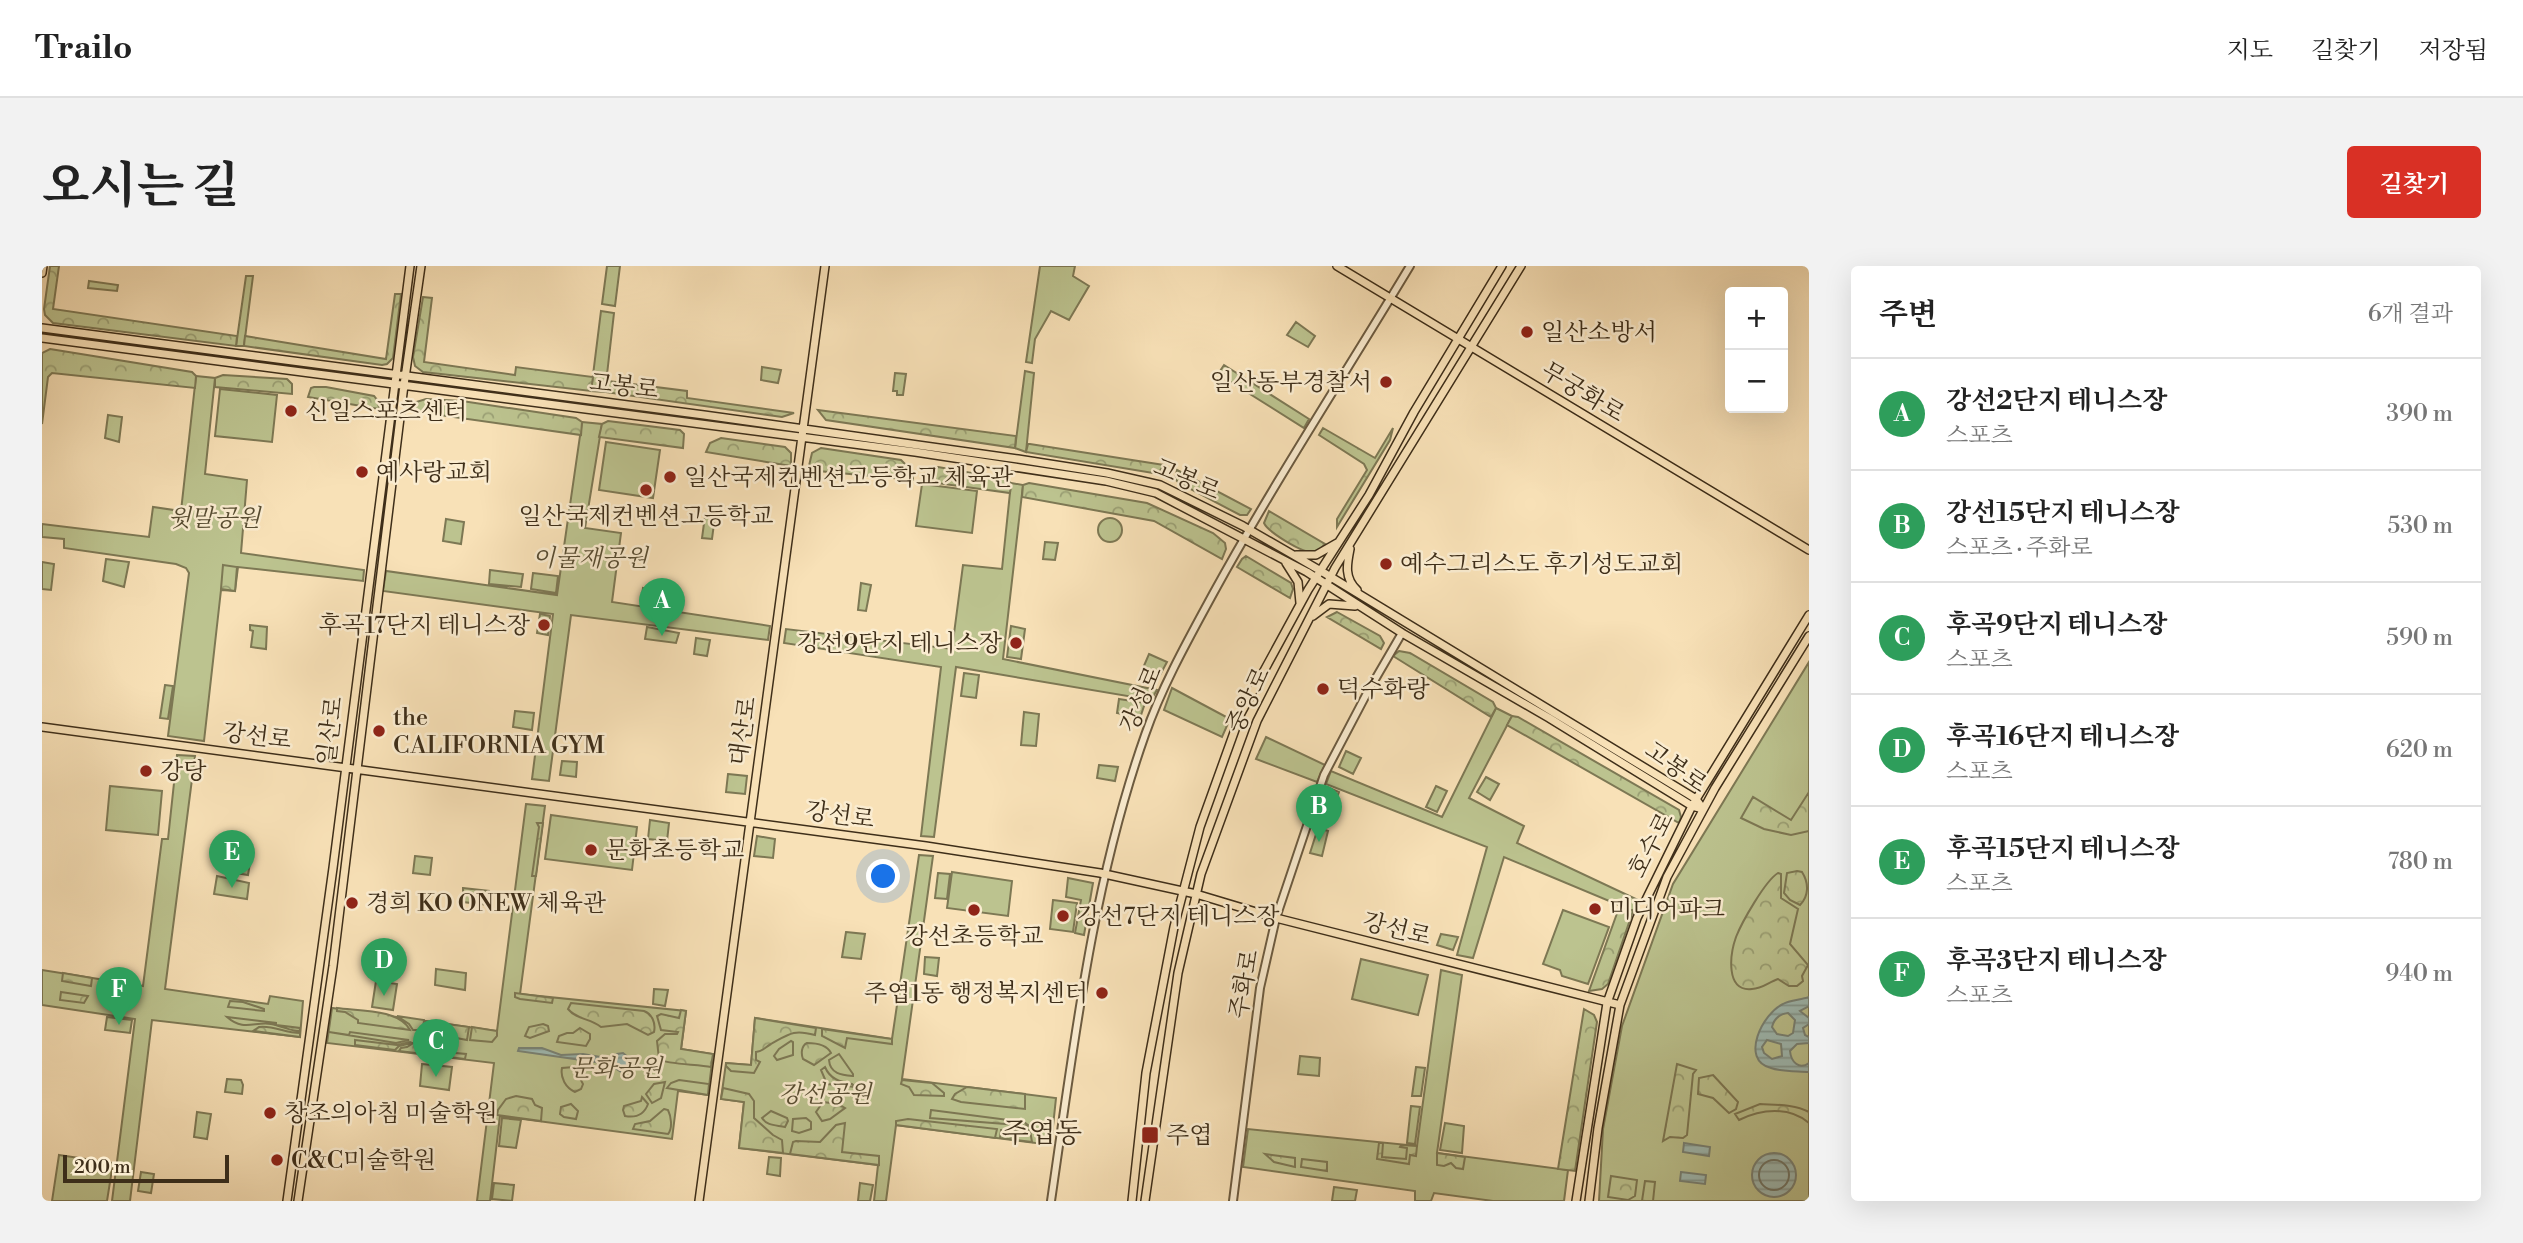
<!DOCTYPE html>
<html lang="ko">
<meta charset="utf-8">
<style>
:root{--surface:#fff;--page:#f2f2f2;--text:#222;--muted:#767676;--line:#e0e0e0;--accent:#d93025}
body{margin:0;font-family:"Libre Bodoni","Noto Serif KR",serif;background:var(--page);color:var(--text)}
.controls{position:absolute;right:21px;top:21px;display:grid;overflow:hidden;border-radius:7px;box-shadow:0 7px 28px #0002}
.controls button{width:63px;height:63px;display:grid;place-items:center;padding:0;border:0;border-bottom:2px solid var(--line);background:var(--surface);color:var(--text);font:35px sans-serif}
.scale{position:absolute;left:21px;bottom:18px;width:166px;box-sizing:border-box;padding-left:7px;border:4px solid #3e2e19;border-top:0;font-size:19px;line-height:24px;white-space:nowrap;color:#3e2e19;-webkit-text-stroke:5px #faecd0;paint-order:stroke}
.you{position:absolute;left:842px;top:611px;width:24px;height:24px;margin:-18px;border:5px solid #fff;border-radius:50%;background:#1a73e8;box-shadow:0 0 0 10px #1a73e833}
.badge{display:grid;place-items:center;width:46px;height:46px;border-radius:50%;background:var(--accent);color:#fff;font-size:23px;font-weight:700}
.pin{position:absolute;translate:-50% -58px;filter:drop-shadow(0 2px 4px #0008)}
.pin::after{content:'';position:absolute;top:37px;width:24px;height:21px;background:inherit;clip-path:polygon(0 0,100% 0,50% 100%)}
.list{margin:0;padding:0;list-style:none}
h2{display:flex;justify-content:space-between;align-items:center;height:91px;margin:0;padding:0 28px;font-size:30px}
h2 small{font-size:23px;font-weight:400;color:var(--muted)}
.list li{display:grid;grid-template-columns:46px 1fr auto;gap:21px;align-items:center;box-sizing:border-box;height:112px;padding:0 28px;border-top:2px solid var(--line)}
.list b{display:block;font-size:26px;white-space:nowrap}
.list p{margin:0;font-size:23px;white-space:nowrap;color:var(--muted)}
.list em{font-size:23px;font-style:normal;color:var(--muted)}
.map{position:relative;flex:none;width:1767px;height:935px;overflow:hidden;border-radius:7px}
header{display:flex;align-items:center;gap:42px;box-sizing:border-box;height:98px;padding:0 35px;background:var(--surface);border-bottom:2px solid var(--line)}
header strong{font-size:33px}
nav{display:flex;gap:38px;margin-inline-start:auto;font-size:24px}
.intro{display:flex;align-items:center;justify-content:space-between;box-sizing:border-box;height:168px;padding:0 42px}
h1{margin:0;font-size:49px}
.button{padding:18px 32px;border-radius:7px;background:var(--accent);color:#fff;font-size:24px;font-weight:700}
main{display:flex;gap:42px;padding:0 42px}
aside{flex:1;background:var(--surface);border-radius:7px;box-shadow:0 7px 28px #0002}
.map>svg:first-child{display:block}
.green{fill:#bcc38f;stroke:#7d7854;stroke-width:2}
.forest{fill:url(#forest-crowns);stroke:#7d7854;stroke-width:2}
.water{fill:url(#water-rules);stroke:#788377;stroke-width:2;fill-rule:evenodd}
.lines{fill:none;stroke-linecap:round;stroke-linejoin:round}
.shore{stroke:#6e7567;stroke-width:2}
.minor-casing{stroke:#6c5b40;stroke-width:10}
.major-casing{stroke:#3e2e19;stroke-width:10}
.minor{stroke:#faecd0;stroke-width:6}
.major{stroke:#f8e1b7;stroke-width:7}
.poi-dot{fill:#8f2418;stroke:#faecd0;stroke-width:2.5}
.labels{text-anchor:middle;stroke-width:5;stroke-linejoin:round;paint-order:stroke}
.poi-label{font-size:24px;fill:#3e2e19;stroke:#faecd0;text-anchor:start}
.street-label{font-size:24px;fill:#3e2e19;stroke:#faecd0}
.park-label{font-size:24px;font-style:italic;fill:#574c31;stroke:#faecd0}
.quarter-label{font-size:28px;fill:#3e2e19;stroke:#faecd0}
</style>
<header>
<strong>Trailo</strong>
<nav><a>지도</a><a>길찾기</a><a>저장됨</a></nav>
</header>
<div class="intro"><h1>오시는 길</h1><a class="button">길찾기</a></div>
<main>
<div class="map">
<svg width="1767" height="935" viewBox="0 0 1767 935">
<defs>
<pattern id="forest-crowns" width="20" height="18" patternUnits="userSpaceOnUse" patternTransform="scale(1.75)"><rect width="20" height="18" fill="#bcc38f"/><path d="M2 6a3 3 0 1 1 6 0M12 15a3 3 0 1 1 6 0" fill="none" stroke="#9a9f74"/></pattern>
<pattern id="water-rules" width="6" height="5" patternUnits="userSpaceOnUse" patternTransform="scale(1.75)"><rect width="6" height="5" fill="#9fbcb5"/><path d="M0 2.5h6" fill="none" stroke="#839992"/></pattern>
</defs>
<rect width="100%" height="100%" fill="#f8e1b7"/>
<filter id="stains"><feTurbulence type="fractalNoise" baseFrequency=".00286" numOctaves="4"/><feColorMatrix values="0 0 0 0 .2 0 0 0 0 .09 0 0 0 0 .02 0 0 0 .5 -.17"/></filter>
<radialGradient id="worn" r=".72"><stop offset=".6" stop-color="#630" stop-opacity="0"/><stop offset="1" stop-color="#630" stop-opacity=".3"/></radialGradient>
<path class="green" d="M565 0H578L573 40 560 38Z
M998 0H1033L1031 10 1047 20 1027 54 1009 45 993 73 990 97 984 96Z
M204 10H211L202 80H194Z
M47 15 76 19 75 25 46 22Z
M559 45 572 47 563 126 549 125Z
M1254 56 1273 70 1266 81 1245 69Z
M1182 99 1267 153 1262 162 1176 108Z
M720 101 739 104 736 117 719 114Z
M983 105 992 107 984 186 973 182Z
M853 107 864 108 861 129H855V125H851Z
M154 110 173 112 163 208 205 214 199 287 322 304 321 315 196 301 193 325 179 324 162 475 126 470 147 307 144 302 134 298 22 282V273L0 271V258L107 271 111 241 139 245Z
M178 123 235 129 230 176 173 170Z
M66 149 80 151 77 176 63 172Z
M540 156 560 158 543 262 579 267 570 336 728 360 726 374 529 349 507 515 490 513 511 348 341 325 344 305 515 329Z
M564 176 618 184 611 232 557 224Z
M969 217 981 219 961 393 1115 424 1109 434 914 401 892 571 879 570 899 401 742 377 744 363 910 383 921 299 960 303Z
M880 218 935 225 930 267 874 260Z
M663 250H673L670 273 660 272Z
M1056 264a12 12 0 1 1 24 0a12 12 0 1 1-24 0Z
M404 253 422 256 419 278 401 275Z
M1003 276 1016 277 1013 294 1001 293Z
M64 293 87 296 82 321 61 315Z
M0 296 12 298 9 324 0 323Z
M448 304 481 308 479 321 447 318Z
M491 307 516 310 514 327 489 323Z
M819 317 829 319 824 345 816 344Z
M601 322 619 325 616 340 599 337Z
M498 348 508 350 506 369 495 367Z
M208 359 225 361 224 383 209 381 211 365 208 364Z
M969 360 983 363 979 393 965 391Z
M605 361 637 367 634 377 603 373Z
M654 372 668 374 665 390 652 388Z
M1107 388 1125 396 1118 409 1101 402Z
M1767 396V935H1557L1561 863 1580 760 1631 618Z
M922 407 937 409 934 432 919 430Z
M123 419 131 420 126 453 118 452Z
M1130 422 1188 453 1180 471 1122 444Z
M1077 433 1103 437 1098 452 1075 447Z
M1454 442 1470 450 1427 532 1482 560 1475 577 1596 634 1591 645 1462 591 1431 692 1415 689 1445 581 1284 518 1289 505 1400 551Z
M473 445 492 447 490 464 471 461Z
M982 446 997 448 994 480 979 479Z
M1224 471 1283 499 1275 516 1214 493Z
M1304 485 1319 492 1311 508 1297 501Z
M135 489 153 490 123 723 226 738 228 730 261 735 258 771 110 754 88 935H70L93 753 0 739V704L101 720 120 573H126Z
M520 495 535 496 534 511 518 509Z
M1057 499 1076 501 1073 515 1055 512Z
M686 508 705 510 703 528 684 526Z
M1444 511 1457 518 1448 534 1435 526Z
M68 520 120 525 116 569 64 564Z
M1394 520 1405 525 1395 546 1384 541Z
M1285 521 1297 526 1288 549 1277 545Z
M484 538 503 540 478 728 644 745 639 783 671 788 666 829 636 825 630 873 458 850 448 935H435L452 797 285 777 290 742 455 765Z
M509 549 595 561 590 604 503 593Z
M608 554 627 557 625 575 606 573Z
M1276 562 1286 565 1280 590 1268 587Z
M715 570 733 573 731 592 712 590Z
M183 587 209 591 206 609 181 605Z
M877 589 891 590 860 813 1014 832 1009 879 854 859 844 935H832L836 899 697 882 702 836 679 833 684 797 709 799 713 752 850 773Z
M373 590 390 592 388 609 371 607Z
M910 606 970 615 966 650 905 642Z
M896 607 908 608 905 633 893 632Z
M175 610 207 617 205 633 172 628Z
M1026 612 1051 617 1042 669 1033 667 1039 634 1024 631Z
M421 622 447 625 446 639 421 636Z
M1011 634 1035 637 1031 666 1008 663Z
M1521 644 1567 661 1546 718 1520 710 1518 704 1501 698Z
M804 666 823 668 819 693 800 691Z
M1399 668 1416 671 1411 684 1395 679Z
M883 691 897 692 895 710 882 708Z
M1319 693 1386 709 1376 749 1310 733Z
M394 703 424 707 423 724 393 719Z
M1399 704 1420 709 1395 887 1526 904 1522 935H1451L1392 927 1389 935H1373V925L1201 901 1206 863 1375 880Z
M334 715 355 718 351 744 330 741Z
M612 723 626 724 623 740 611 738Z
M65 751 90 754 88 767 63 764Z
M1258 790 1278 792 1277 810 1256 808Z
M380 798 410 801 407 824 378 820Z
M1374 801 1383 802 1379 830H1370Z
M185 813 199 814 201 819 200 828 183 826Z
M1369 840 1378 841 1373 878 1365 877Z
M155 846 169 848 165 873 152 871Z
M460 852 479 854 474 882 457 880Z
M1403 857 1422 860 1420 887 1398 884Z
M17 889 71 897 65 935H10Z
M727 891 739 892 738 910 725 908Z
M99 906 112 908 109 927 96 925Z
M452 917 472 919 470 935 450 933Z
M818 917 831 919 828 935H816Z
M1292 921 1315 924 1313 935H1290Z"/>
<path class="forest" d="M8 0H17L11 43 195 70 194 80 11 57 3 49 2 43Z
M353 28H359L351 92 345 98 340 99 202 80 203 70 344 93Z
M381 31 390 32 382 96 473 109 474 101 551 111 549 125 381 106 373 100 371 91Z
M8 83 150 106 154 110 153 122 10 107 6 111 0 158V87Z
M181 109 245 113 250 118V128L173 121V112Z
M566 115 645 125V132L752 147 740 151 563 126Z
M272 121H284L332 130 336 135 337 143 266 131 269 122Z
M384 133 420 135 534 152 540 156 539 169 369 145 374 136Z
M776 144 974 170 973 182 784 154Z
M566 155 638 164 642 168 641 182 557 171 560 158Z
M1281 162 1333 192 1351 162 1348 174 1295 261V253L1325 204 1322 198 1277 169Z
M679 172 743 181 749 187V200L664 186 668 177Z
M986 178H988L1122 199 1117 206 1111 207 984 186Z
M779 182 859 194 864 199 865 210 871 211V214L766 204 770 187Z
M896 201 963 213 969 217 968 227 887 216 888 207Z
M1135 204 1209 243 1205 249H1198L1137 217 1133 213Z
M987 217 1105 237 1171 267 1183 277 1184 283 1180 293 1112 255 980 231 981 219Z
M1227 245 1283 278C1279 282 1276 286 1269 286 1259 286 1226 266 1222 257Z
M1204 290 1249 317 1251 323 1248 332 1195 301 1200 293Z
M181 299 195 301 193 325 179 323Z
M1295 346 1338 370 1342 377 1339 383 1285 351Z
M1357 385 1368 387 1451 436 1454 442 1449 451 1351 390Z
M1470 450 1476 451 1637 544 1639 551 1637 557 1465 459Z
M1767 526V565L1749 569 1722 563 1699 552 1711 531 1749 554Z
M495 557H501L494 610H490L497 561Z
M1755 605 1760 606C1767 617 1767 630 1758 639L1748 634 1742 627 1745 607Z
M1736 607 1739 608V632L1756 643 1748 678 1766 699 1760 710 1761 715 1755 720H1747L1736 713C1727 716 1720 723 1710 723 1683 726 1688 688 1694 671 1700 656 1723 615 1736 607Z
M1578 639 1591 645 1566 718 1560 723 1547 725Z
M21 707 50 712 49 720 20 715Z
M19 726 46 730 42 737 18 734Z
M473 727 511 732 510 737 478 733 473 731Z
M188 735 201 736 222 743V745L186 741Z
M529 737 602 745C610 748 614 757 612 766L606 769 585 758 559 761C548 752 535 754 526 743Z
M295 742C317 745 357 743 368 764L316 757V754L303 746 295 745Z
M1542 743 1552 749 1555 756 1533 905 1516 903Z
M639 744 644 745 639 783 671 788 669 801C656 798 626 799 617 793L615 775 623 768H635L636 766 619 764 615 750 619 748 637 752Z
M355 750 382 754 381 764H371L367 758Z
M185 751 234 757V759L258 762V765C247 765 240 760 229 758 213 755 202 766 185 751Z
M713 752 774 762 773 769C751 763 747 768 729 778 723 781 722 785 714 786V794L718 796 712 807 689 805 684 800V797L709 799Z
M384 755 427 761 425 774 409 771 410 762 384 758Z
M501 758 506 760 507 765 488 772 483 770 487 761Z
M217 761C231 759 243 767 258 767V771L211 765Z
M430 761 455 765V770L450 776 428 774Z
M538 762 548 768V773L544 780 515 776 517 770 525 767H531Z
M780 763 850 773V778L805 772 803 782 780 770Z
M287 766 307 769 308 766 367 774 354 777Z
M313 774 355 779 368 776 370 777 357 780 353 784 313 779Z
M749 775 751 776V789L735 794 732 790 737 783Z
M373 776 384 779 391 785 424 788 423 793 357 785 359 782 365 781Z
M765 777C774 777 785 779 789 787L772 799 761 793C759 788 759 780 765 777Z
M797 788 811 808V810C800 809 788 808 787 794Z
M1635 798 1654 804 1651 808 1645 869 1641 872 1628 871 1621 875Z
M532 801 541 818 539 823 533 826C524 822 518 812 520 802Z
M783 801C788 813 798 816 810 818L813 821 785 818 779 804Z
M1671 809 1696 836 1694 843 1687 847 1671 832 1656 828 1657 812Z
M637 814 667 818 666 829 625 822 629 817Z
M860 814 890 817 902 827V830L872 829 867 821 859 818Z
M623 816 619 832 610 837 604 828 612 818Z
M925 821 983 828V843L919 836 910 833 913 828Z
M681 822 707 828 712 835V852L731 869 740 874 741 887 697 882 702 836 679 833Z
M474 830 490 833 493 839 500 842 499 855 455 849 456 844 464 833Z
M600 831 606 838C602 849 594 852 583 850L581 844 582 840 599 835Z
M781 836 796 838 803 842 788 853 780 855 774 846Z
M529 838 536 845 534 853 522 851 518 848 519 841Z
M1718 838C1734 839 1752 838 1767 846V857C1747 840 1719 843 1697 854L1693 848Z
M622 843 626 844C629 850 631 862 626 868L591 863 593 858 608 855Z
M889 844 982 856 987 860 888 852Z
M729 845 745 852 746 855 743 861C734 859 725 860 720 852Z
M764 852 769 856V863L757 867 750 865 751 853Z
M866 853 955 863 953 872 854 859V855Z
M803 857 800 886 837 890V899L748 888 751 876 754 875 778 876 794 859Z
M959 864H988L990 876 958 872Z
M1337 877H1341L1340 891 1364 893 1365 882 1358 881 1359 879 1375 880 1374 890 1368 889 1367 898 1335 893Z
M1395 887 1423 891 1421 903 1414 902 1409 897 1402 900 1395 899Z
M1223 888 1253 892V901L1232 896Z
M1260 893 1285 896V905L1259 901Z
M1569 910 1595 914 1593 930 1586 934 1566 931Z
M1603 915 1613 916 1611 935H1600Z"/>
<path class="water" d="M1767 731V740L1758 745 1767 752V758L1761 762 1763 769 1767 771V777L1755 778 1748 785C1749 796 1757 804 1767 797V806C1755 805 1740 806 1729 802 1697 794 1721 747 1741 738 1748 734 1759 734 1767 731ZM1746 747 1753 754 1751 767 1746 770 1735 768 1730 761C1732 753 1737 748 1746 747ZM1725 774 1739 778 1740 790 1730 793 1722 787 1720 781Z
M477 782H500L519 789 541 788 570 793 575 788 581 787 587 792V798L584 804 579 806 567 798 476 785Z
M1642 877 1668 881 1667 890 1641 886Z
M1710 909a22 22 0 1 1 44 0a22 22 0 1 1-44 0Z
M1639 906 1664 909 1663 918 1638 915Z"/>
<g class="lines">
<path class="shore" d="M1717 909a15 15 0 1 1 30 0a15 15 0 1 1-30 0Z"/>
<defs>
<path id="minor" d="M1009 935C1032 779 1050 619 1103 469 1120 420 1147 372 1172 326 1233 215 1303 108 1368 0
M1191 935 1218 722 1234 652 1282 509 1324 429 1360 367"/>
<path id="major" d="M1295 0 1767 284
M0 7 1 0
M0 62 662 149 976 193 1065 207 1118 219 1201 260 1279 305 1646 528 1654 533 1661 543
M0 72 873 186 1064 215 1114 227 1265 306 1360 367 1507 452 1650 540 1661 543
M1308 283C1305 298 1302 312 1315 324
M1254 289H1274L1295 277
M1244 297 1256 316 1258 337
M1271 350 1287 338 1313 340
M0 461 884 580 1058 607 1154 628 1234 652 1578 739
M245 935 291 602 368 0
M256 935 291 700 362 119 379 0
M657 935 783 0
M1090 935 1104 807 1132 661 1158 561 1199 447 1266 324 1327 229 1372 146 1460 0
M1103 935 1136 707 1159 608 1215 455 1293 302 1479 0
M1534 935 1565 737 1595 652 1650 540 1767 349
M1547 935 1556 862 1578 739 1625 611 1673 522 1767 370"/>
</defs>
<use href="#minor" class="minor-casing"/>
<use href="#major" class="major-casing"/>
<use href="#minor" class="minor"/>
<use href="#major" class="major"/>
</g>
<g class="poi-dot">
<circle cx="1485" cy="66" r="7"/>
<circle cx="1344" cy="116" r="7"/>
<circle cx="249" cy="145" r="7"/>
<circle cx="320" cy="206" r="7"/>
<circle cx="628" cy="211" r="7"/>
<circle cx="604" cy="224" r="7"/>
<circle cx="1344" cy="298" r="7"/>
<circle cx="502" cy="359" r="7"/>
<circle cx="974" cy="377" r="7"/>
<circle cx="1281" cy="423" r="7"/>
<circle cx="337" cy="465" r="7"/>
<circle cx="104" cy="505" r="7"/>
<circle cx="549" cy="584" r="7"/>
<circle cx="310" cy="637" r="7"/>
<circle cx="1553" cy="643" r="7"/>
<circle cx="932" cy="644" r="7"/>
<circle cx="1021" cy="650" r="7"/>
<circle cx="1060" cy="727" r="7"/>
<circle cx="228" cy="847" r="7"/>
<rect x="1099" y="860" width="18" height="18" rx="3.5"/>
<circle cx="235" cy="894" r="7"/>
</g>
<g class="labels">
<g class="poi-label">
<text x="1499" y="74">일산소방서</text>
<text x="1330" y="124" text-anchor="end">일산동부경찰서</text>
<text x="263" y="153">신일스포츠센터</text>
<text x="334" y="214">예사랑교회</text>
<text x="642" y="219">일산국제컨벤션고등학교 체육관</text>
<text x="604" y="258" text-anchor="middle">일산국제컨벤션고등학교</text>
<text x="1358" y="306">예수그리스도 후기성도교회</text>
<text x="488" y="367" text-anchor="end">후곡17단지 테니스장</text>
<text x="960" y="385" text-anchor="end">강선9단지 테니스장</text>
<text x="1295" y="431">덕수화랑</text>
<text x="351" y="459">the<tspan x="351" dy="28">CALIFORNIA GYM</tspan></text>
<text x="118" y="513">강당</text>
<text x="563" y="592">문화초등학교</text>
<text x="324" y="645">경희 KO ONEW 체육관</text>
<text x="1567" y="651">미디어파크</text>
<text x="1035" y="658">강선7단지 테니스장</text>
<text x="932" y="678" text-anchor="middle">강선초등학교</text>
<text x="1046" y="735" text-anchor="end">주엽1동 행정복지센터</text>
<text x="242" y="855">창조의아침 미술학원</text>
<text x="1124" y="877">주엽</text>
<text x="249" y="902">C&amp;C미술학원</text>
</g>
<g class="street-label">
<text transform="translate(582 120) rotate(7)" y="8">고봉로</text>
<text transform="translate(1541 126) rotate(31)" y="8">무궁화로</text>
<text transform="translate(1145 213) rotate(23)" y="8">고봉로</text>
<text transform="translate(1099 433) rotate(-67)" y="8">강성로</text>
<text transform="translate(1206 434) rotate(-65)" y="8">중앙로</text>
<text transform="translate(288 465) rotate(-83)" y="8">일산로</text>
<text transform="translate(701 465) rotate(-82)" y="8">대산로</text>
<text transform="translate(215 470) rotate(7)" y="8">강선로</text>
<text transform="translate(1634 501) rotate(35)" y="8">고봉로</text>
<text transform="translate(798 549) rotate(8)" y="8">강선로</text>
<text transform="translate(1609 579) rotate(-63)" y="8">호수로</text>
<text transform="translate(1355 663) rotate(14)" y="8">강선로</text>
<text transform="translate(1202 718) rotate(-80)" y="8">주화로</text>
</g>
<g class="park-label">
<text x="172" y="260">윗말공원</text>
<text x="548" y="300">이물재공원</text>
<text x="574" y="810">문화공원</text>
<text x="783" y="836">강선공원</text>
</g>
<g class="quarter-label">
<text x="1000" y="876">주엽동</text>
</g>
</g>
<rect width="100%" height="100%" filter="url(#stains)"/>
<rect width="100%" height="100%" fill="url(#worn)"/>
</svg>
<div class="controls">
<button>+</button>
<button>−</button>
</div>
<div class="scale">200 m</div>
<div class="you"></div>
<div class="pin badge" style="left:620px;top:370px;background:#2e9e5b">A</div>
<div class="pin badge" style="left:1277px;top:576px;background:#2e9e5b">B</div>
<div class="pin badge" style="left:394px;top:811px;background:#2e9e5b">C</div>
<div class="pin badge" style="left:342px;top:730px;background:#2e9e5b">D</div>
<div class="pin badge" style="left:190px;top:622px;background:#2e9e5b">E</div>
<div class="pin badge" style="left:77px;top:759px;background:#2e9e5b">F</div>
</div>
<aside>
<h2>주변<small>6개 결과</small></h2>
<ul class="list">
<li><span class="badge" style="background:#2e9e5b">A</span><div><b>강선2단지 테니스장</b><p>스포츠</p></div><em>390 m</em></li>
<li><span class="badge" style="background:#2e9e5b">B</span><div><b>강선15단지 테니스장</b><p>스포츠 · 주화로</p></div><em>530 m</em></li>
<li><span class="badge" style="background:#2e9e5b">C</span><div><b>후곡9단지 테니스장</b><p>스포츠</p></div><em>590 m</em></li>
<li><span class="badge" style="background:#2e9e5b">D</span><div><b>후곡16단지 테니스장</b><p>스포츠</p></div><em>620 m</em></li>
<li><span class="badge" style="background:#2e9e5b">E</span><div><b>후곡15단지 테니스장</b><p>스포츠</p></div><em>780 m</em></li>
<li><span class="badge" style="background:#2e9e5b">F</span><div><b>후곡3단지 테니스장</b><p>스포츠</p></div><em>940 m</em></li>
</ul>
</aside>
</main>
